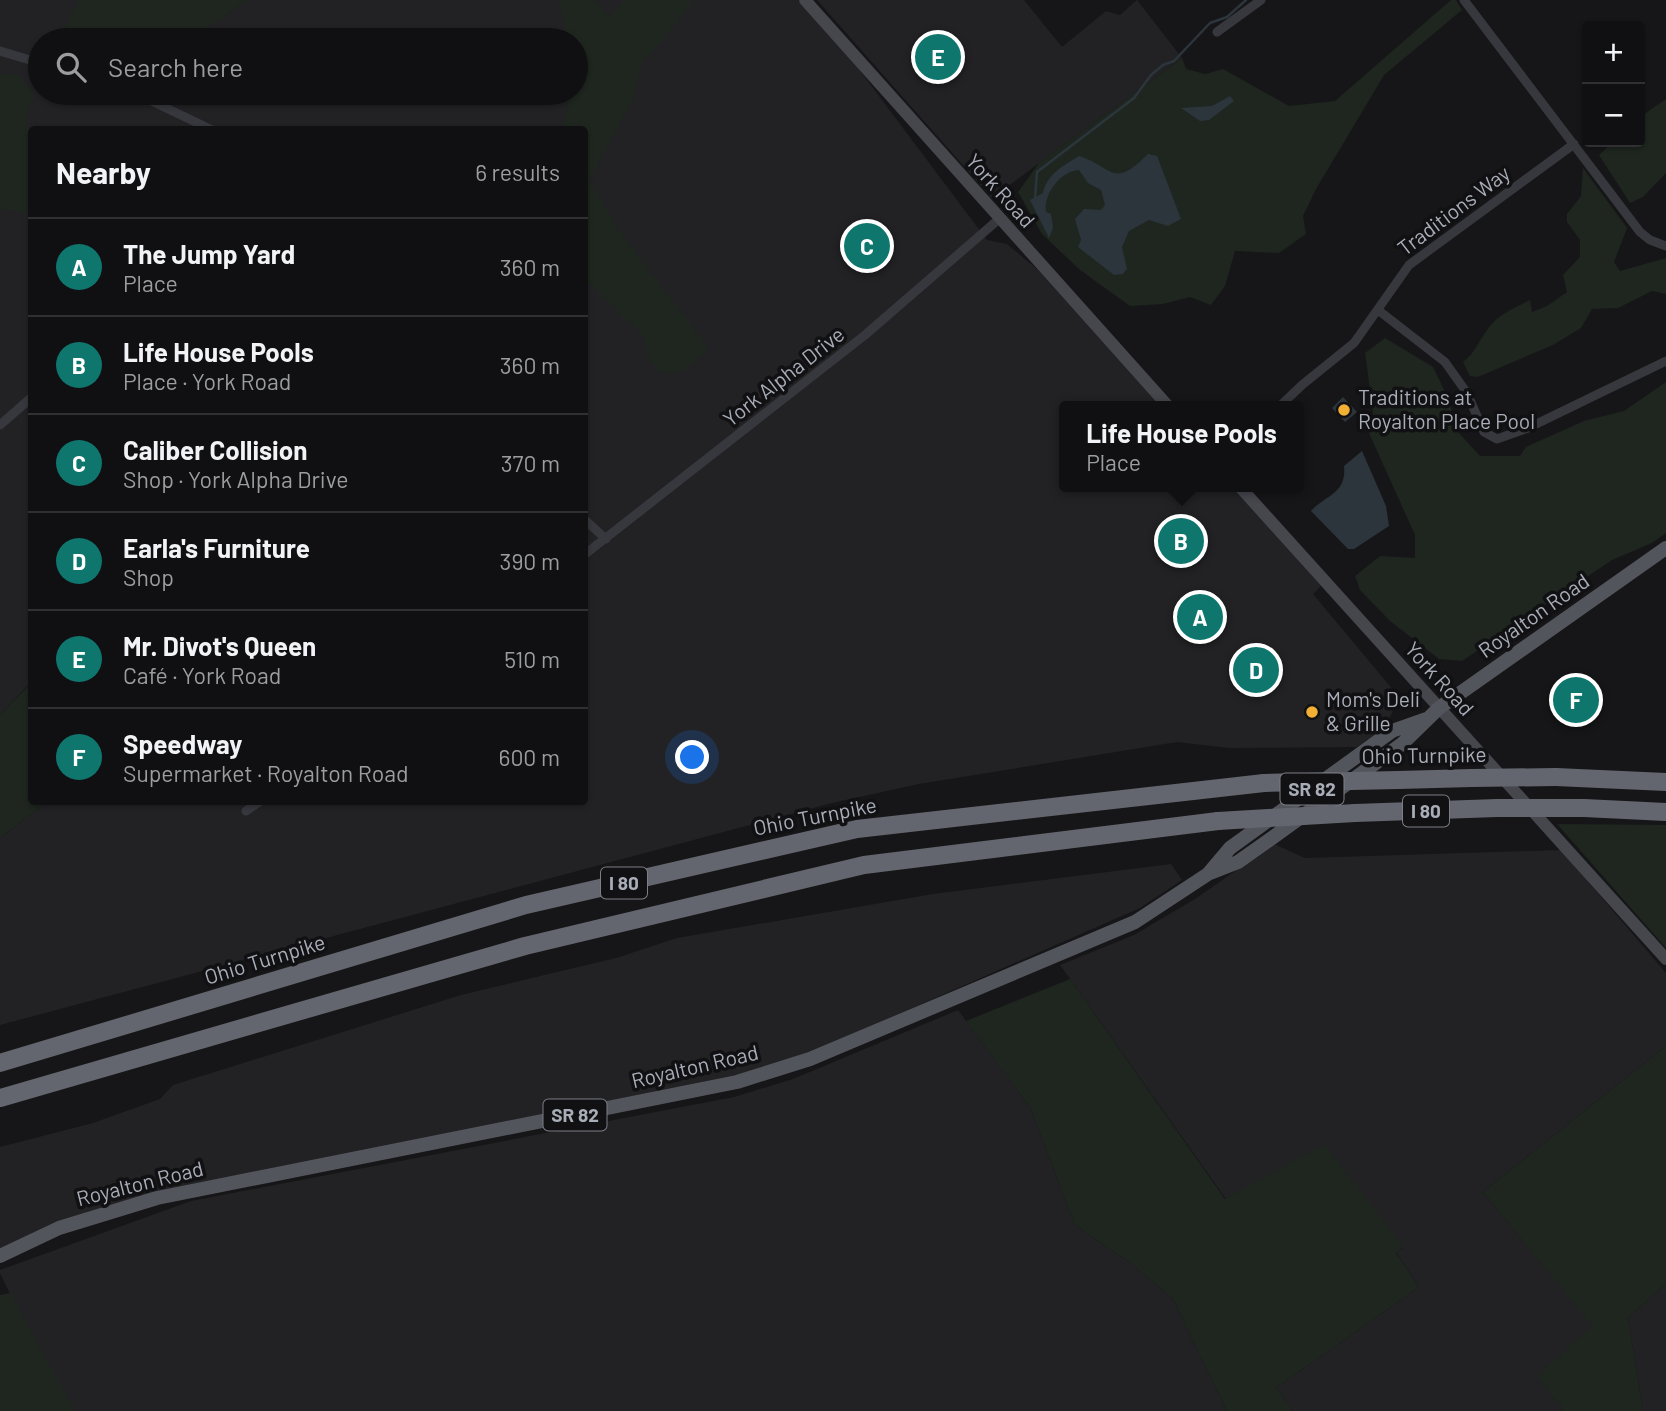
<!DOCTYPE html>
<meta charset="utf-8">
<style>
:root{--surface:#101012;--page:#19191b;--text:#f1f3f6;--muted:#9c9d9f;--line:#303032;--accent:#0f766e}
body{margin:0;font-family:Barlow,sans-serif;background:var(--page);color:var(--text)}
.controls{position:absolute;right:21px;top:21px;display:grid;overflow:hidden;border-radius:7px;box-shadow:0 2px 5px #0004}
.controls button{width:63px;height:63px;display:grid;place-items:center;padding:0;border:0;border-bottom:2px solid var(--line);background:var(--surface);color:var(--text);font:35px sans-serif}
.you{position:absolute;left:693px;top:758px;width:24px;height:24px;margin:-18px;border:5px solid #fff;border-radius:50%;background:#1a73e8;box-shadow:0 0 0 10px #1a73e833}
.badge{display:grid;place-items:center;width:46px;height:46px;border-radius:50%;background:var(--accent);color:#fff;font-size:23px;font-weight:700}
.pin{position:absolute;translate:-50% -50%;border:4px solid #fff;box-shadow:0 2px 7px #0006}
.popup{position:absolute;left:1059px;top:401px;width:245px;height:91px;box-sizing:border-box;display:grid;place-content:center;border-radius:7px;background:var(--surface);filter:drop-shadow(0 2px 5px #0005);font-size:23px;white-space:nowrap;color:var(--muted)}
.popup b{font-size:26px;color:var(--text)}
.popup::after{content:'';position:absolute;left:50%;top:100%;margin-left:-14px;border:14px solid transparent;border-top-color:var(--surface)}
.list{margin:0;padding:0;list-style:none}
h2{display:flex;justify-content:space-between;align-items:center;height:91px;margin:0;padding:0 28px;font-size:30px}
h2 small{font-size:23px;font-weight:400;color:var(--muted)}
.list li{display:grid;grid-template-columns:46px 1fr auto;gap:21px;align-items:center;box-sizing:border-box;height:98px;padding:0 28px;border-top:2px solid var(--line)}
.list b{display:block;font-size:26px;white-space:nowrap}
.list p{margin:0;font-size:23px;white-space:nowrap;color:var(--muted)}
.list em{font-size:23px;font-style:normal;color:var(--muted)}
.icon{flex:none;width:38px;height:38px;fill:none;stroke:currentColor;stroke-width:2;stroke-linecap:round;stroke-linejoin:round}
.map{position:relative;flex:none;width:1666px;height:1411px;overflow:hidden}
.search{position:absolute;background:var(--surface);box-shadow:0 2px 5px #0004;left:28px;top:28px;width:560px;height:77px;display:flex;align-items:center;gap:18px;box-sizing:border-box;padding:0 24px;border-radius:38px;color:var(--muted);font-size:26px}
.panel{position:absolute;background:var(--surface);box-shadow:0 2px 5px #0004;left:28px;top:126px;width:560px;height:679px;border-radius:7px}
.map>svg:first-child{display:block}
.built{fill:#222225;fill-rule:evenodd}
.green{fill:#1e261f}
.water{fill:#2c353c}
.lines{fill:none;stroke-linecap:round;stroke-linejoin:round}
.stream{stroke:#2c353c;stroke-width:2.5}
.street{stroke:#37383d;stroke-width:9}
.secondary{stroke:#45474d;stroke-width:12}
.primary{stroke:#53555c;stroke-width:14}
.highway{stroke:#63666e;stroke-width:18}
.highway-bridge{stroke:#63666e;stroke-width:18}
.poi-dot{fill:#f2b134;stroke:#111113;stroke-width:2.5}
.labels{text-anchor:middle;stroke-width:7;stroke-linejoin:round;paint-order:stroke}
.shield{fill:#111113;stroke:#7b7e86;stroke-width:2}
.shield-label{font-size:19px;font-weight:bold;fill:#a8adb8}
.street-label{font-size:21px;fill:#a8adb8;stroke:#111113}
.poi-label{font-size:21px;fill:#a8adb8;stroke:#111113;text-anchor:start}
</style>
<div class="map">
<svg width="1666" height="1411" viewBox="0 0 1666 1411">
<rect width="100%" height="100%" fill="#161618"/>
<path class="built" d="M0 0H798L852 60 987 240 1007 244 1038 270 1161 406H1064V487H1234L1321 586 1313 594 1399 697 1386 727 1357 747 1229 748 1177 742 919 784 832 803 0 1025V838L47 802H584V130H32L31 682 0 715ZM40 40H576V93H40Z
M817 0H1024L1062 47 1106 11 1120 15 1137 0 1182 58 992 198Z
M1274 844 1305 858 1561 850 1666 973V1046L1483 1192 1593 1326 1538 1376 1564 1411H1293L1276 1388 1419 1287 1396 1252 1404 1248 1226 1199 1060 965 1134 935 1195 899Z
M1171 864 1182 880 1140 908 810 1053 757 1072 185 1186 0 1252V1147L93 1123 160 1099 173 1085 461 995 616 958 677 938 933 894Z
M958 1010 1030 1107 1075 1225 1133 1265 1173 1299 1227 1411H75L24 1323 0 1273V1270L191 1201 734 1097 793 1079Z
M1666 1284V1411H1643L1628 1318Z"/>
<path class="green" d="M79 0H247L191 40H59Z
M559 0H594L609 17 624 0H693L663 40 642 62 633 100 589 180 619 230 709 349 683 372 660 373 649 358 642 334 585 280 584 130 562 129 570 93H576V40H568Z
M1451 0H1456L1462 10 1384 75 1316 189 1303 216 1306 234 1279 253 1235 251 1225 286 1211 305 1190 297 1163 304 1130 306 1080 270 1042 234 1018 192 1039 163 1182 58 1186 69 1205 74 1223 69 1289 106 1335 101Z
M17 73 33 93 26 120 31 133V213L0 209V75Z
M1666 99V173L1643 197 1630 203 1599 155 1613 142H1640V117Z
M1583 168 1627 228 1614 262 1620 271 1666 258V294L1652 291 1618 308 1592 309 1581 328 1553 345 1478 377 1470 376 1463 362C1476 352 1478 342 1487 330 1497 315 1514 308 1530 300L1532 312 1547 306 1567 292 1563 275 1580 257V240L1567 222V214L1581 196Z
M1385 338 1433 367 1448 398 1458 432 1480 456H1520L1526 447 1584 421 1624 411 1666 382V533L1652 543 1612 560 1462 661 1439 659 1390 621 1360 590 1355 576 1380 556 1415 558V535L1369 433 1373 412 1365 353Z
M31 683 32 802H47L0 838V715Z
M1557 824 1666 825V948Z
M1070 979 1225 1199 1324 1144 1404 1247 1396 1253 1419 1287 1276 1388 1293 1411H1227L1173 1299 1133 1265 1075 1225 1030 1107 966 1021Z
M1666 1046V1284L1628 1318 1643 1411H1564L1537 1376 1592 1326 1483 1192Z
M10 1293 75 1411H0V1295Z"/>
<path class="water" d="M1230 96 1234 101 1209 120 1200 121 1181 108 1212 106Z
M1148 154 1157 156 1181 219 1168 226 1149 220 1129 231 1122 247 1127 269 1123 274 1114 275 1078 247 1081 240 1075 219 1084 209 1101 210 1105 205 1101 190 1088 183 1079 170C1061 171 1043 194 1046 212L1051 214 1053 228 1049 238 1030 200 1043 193C1047 174 1063 166 1079 156 1114 167 1112 190 1148 154Z
M1343 397 1357 412 1345 422 1332 408Z
M1362 451 1386 506 1389 526 1354 549H1348L1311 511C1325 495 1347 494 1344 466Z"/>
<g class="lines">
<path class="stream" d="M1035 199 1037 172 1134 98 1151 75 1163 65 1174 61 1210 23 1227 17 1246 0"/>
<path class="street" d="M1464 0 1640 232 1650 240 1666 246
M1217 32 1261 0
M0 51 40 63
M135 93 212 130
M1378 310 1445 362 1467 393 1484 432 1497 439 1528 428 1666 361
M1280 406 1302 385 1354 343 1409 265 1574 144
M0 425 32 397
M584 519 606 539
M584 555 865 335 999 219
M246 811 259 802"/>
<path class="secondary" d="M805 0 1168 406
M1240 487 1666 959"/>
<path class="primary" d="M1210 873 1238 862 1272 838 1402 744 1439 708 1666 548
M0 1256 59 1228 157 1198 737 1082 810 1059 1135 922 1208 874 1230 848 1392 731 1426 719"/>
<path class="highway" d="M1556 777 1666 782
M1398 780 1472 778
M1584 808 1666 812
M1355 813 1497 808
M0 1063 526 905 857 829 1264 783
M0 1098 525 946 864 865 1218 821"/>
<path class="highway-bridge" d="M1472 778 1556 777
M1264 783 1398 780
M1497 808H1584
M1218 821 1355 813"/>
</g>
<g class="poi-dot">
<circle cx="1344" cy="410" r="7"/>
<circle cx="1312" cy="712" r="7"/>
</g>
<g class="labels">
<g class="shield">
<rect x="1280.5" y="773.5" width="63" height="31" rx="5"/>
<rect x="1403" y="795.5" width="46" height="31" rx="5"/>
<rect x="601" y="867.5" width="46" height="31" rx="5"/>
<rect x="543.5" y="1099.5" width="63" height="31" rx="5"/>
</g>
<g class="shield-label">
<text x="1312" y="796">SR 82</text>
<text x="1426" y="818">I 80</text>
<text x="624" y="890">I 80</text>
<text x="575" y="1122">SR 82</text>
</g>
<g class="street-label">
<text transform="translate(1000 191) rotate(48)" y="7">York Road</text>
<text transform="translate(1454 211) rotate(-37)" y="7">Traditions Way</text>
<text transform="translate(784 377) rotate(-38)" y="7">York Alpha Drive</text>
<text transform="translate(1534 616) rotate(-35)" y="7">Royalton Road</text>
<text transform="translate(1439 679) rotate(48)" y="7">York Road</text>
<text transform="translate(1424 756) rotate(-1)" y="7">Ohio Turnpike</text>
<text transform="translate(815 817) rotate(-11)" y="7">Ohio Turnpike</text>
<text transform="translate(265 960) rotate(-17)" y="7">Ohio Turnpike</text>
<text transform="translate(695 1067) rotate(-13)" y="7">Royalton Road</text>
<text transform="translate(140 1184) rotate(-14)" y="7">Royalton Road</text>
</g>
<g class="poi-label">
<text x="1358" y="405">Traditions at<tspan x="1358" dy="24">Royalton Place Pool</tspan></text>
<text x="1326" y="707">Mom's Deli<tspan x="1326" dy="24">&amp; Grille</tspan></text>
</g>
</g>
</svg>
<div class="controls">
<button>+</button>
<button>−</button>
</div>
<div class="you"></div>
<div class="pin badge" style="left:1200px;top:617px">A</div>
<div class="pin badge" style="left:1181px;top:541px">B</div>
<div class="popup"><b>Life House Pools</b>Place</div>
<div class="pin badge" style="left:867px;top:246px">C</div>
<div class="pin badge" style="left:1256px;top:670px">D</div>
<div class="pin badge" style="left:938px;top:57px">E</div>
<div class="pin badge" style="left:1576px;top:700px">F</div>
<div class="search"><svg class="icon" aria-label="search" viewBox="0 0 24 24"><circle cx="10" cy="10" r="6"/><path d="M15 15l6 6"/></svg>Search here</div>
<section class="panel">
<h2>Nearby<small>6 results</small></h2>
<ul class="list">
<li><span class="badge">A</span><div><b>The Jump Yard</b><p>Place</p></div><em>360 m</em></li>
<li><span class="badge">B</span><div><b>Life House Pools</b><p>Place · York Road</p></div><em>360 m</em></li>
<li><span class="badge">C</span><div><b>Caliber Collision</b><p>Shop · York Alpha Drive</p></div><em>370 m</em></li>
<li><span class="badge">D</span><div><b>Earla's Furniture</b><p>Shop</p></div><em>390 m</em></li>
<li><span class="badge">E</span><div><b>Mr. Divot's Queen</b><p>Café · York Road</p></div><em>510 m</em></li>
<li><span class="badge">F</span><div><b>Speedway</b><p>Supermarket · Royalton Road</p></div><em>600 m</em></li>
</ul>
</section>
</div>
